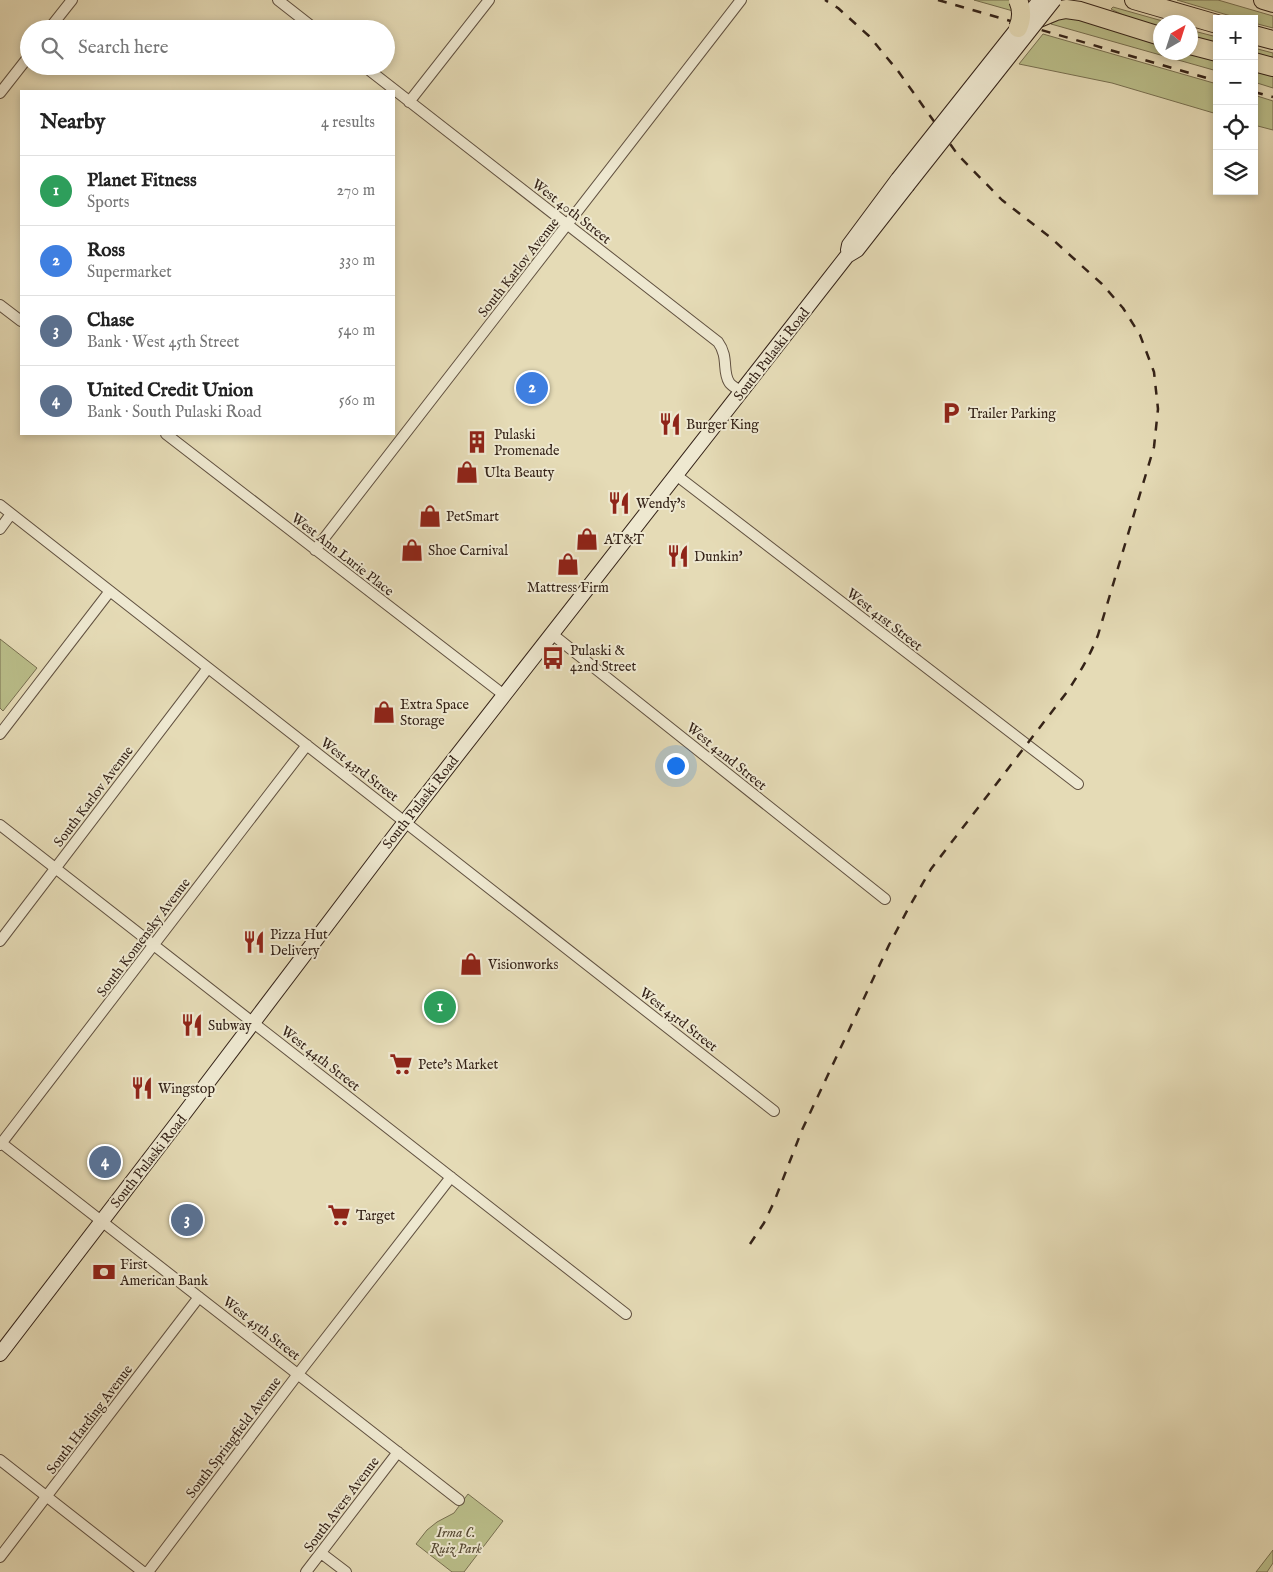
<!DOCTYPE html>
<meta charset="utf-8">
<style>
:root{--surface:#fff;--page:#f2f2f2;--text:#222;--muted:#767676;--line:#e0e0e0;--accent:#8f2418}
body{margin:0;font-family:"IM FELL English",serif;background:var(--page);color:var(--text)}
.controls{position:absolute;right:15px;top:15px;display:grid;overflow:hidden;border-radius:0px;box-shadow:0 2px 8px #0003}
.controls button{width:45px;height:45px;display:grid;place-items:center;padding:0;border:0;border-bottom:1px solid var(--line);background:var(--surface);color:var(--text);font:25px sans-serif}
.compass{position:absolute;left:1153px;top:15px;width:45px;height:45px;border-radius:50%;background:var(--surface);box-shadow:0 2px 8px #0003;rotate:39deg}
.you{position:absolute;left:675px;top:765px;width:18px;height:18px;margin:-12px;border:4px solid #fff;border-radius:50%;background:#1a73e8;box-shadow:0 0 0 8px #1a73e833}
.badge{display:grid;place-items:center;width:32px;height:32px;border-radius:50%;background:var(--accent);color:#fff;font-size:16px;font-weight:700}
.pin{position:absolute;translate:-50% -50%;border:2px solid #fff;box-shadow:0 1px 5px #0006}
.list{margin:0;padding:0;list-style:none}
h2{display:flex;justify-content:space-between;align-items:center;height:65px;margin:0;padding:0 20px;font-size:21px}
h2 small{font-size:16px;font-weight:400;color:var(--muted)}
.list li{display:grid;grid-template-columns:32px 1fr auto;gap:15px;align-items:center;box-sizing:border-box;height:70px;padding:0 20px;border-top:1px solid var(--line)}
.list b{display:block;font-size:19px;white-space:nowrap}
.list p{margin:0;font-size:16px;white-space:nowrap;color:var(--muted)}
.list em{font-size:16px;font-style:normal;color:var(--muted)}
.icon{flex:none;width:28px;height:28px;fill:none;stroke:currentColor;stroke-width:2;stroke-linecap:round;stroke-linejoin:round}
.map{position:relative;flex:none;width:1273px;height:1572px;overflow:hidden}
.search{position:absolute;background:var(--surface);box-shadow:0 2px 8px #0003;left:20px;top:20px;width:375px;height:55px;display:flex;align-items:center;gap:12px;box-sizing:border-box;padding:0 18px;border-radius:28px;color:var(--muted);font-size:19px}
.panel{position:absolute;background:var(--surface);box-shadow:0 2px 8px #0003;left:20px;top:90px;width:375px;height:345px;border-radius:0px}
.map>svg:first-child{display:block}
.green{fill:#babe8a;stroke:#787051}
.lines{fill:none;stroke-linecap:round;stroke-linejoin:round}
.minor-casing{stroke:#615140;stroke-width:12}
.secondary-casing{stroke:#352318;stroke-width:16}
.motorway-casing{stroke:#352318;stroke-width:20}
.minor{stroke:#eee8d0;stroke-width:10}
.secondary{stroke:#eee8d0;stroke-width:14}
.motorway{stroke:#e5dbb6;stroke-width:18}
.rail{stroke:#352318;stroke-width:2.5;stroke-dasharray:9 9;stroke-linecap:butt}
.secondary-bridge-casing{stroke:#352318;stroke-width:16;stroke-linecap:butt}
.motorway-bridge-casing{stroke:#352318;stroke-width:20;stroke-linecap:butt}
.secondary-bridge{stroke:#eee8d0;stroke-width:14}
.motorway-bridge{stroke:#e5dbb6;stroke-width:18}
.labels{text-anchor:middle;stroke-width:4;stroke-linejoin:round;paint-order:stroke}
.street-label{font-size:14px;fill:#352318;stroke:#eee8d0}
.poi-label{font-size:14px;fill:#352318;stroke:#eee8d0;text-anchor:start}
.park-label{font-size:14px;font-style:italic;fill:#564a34;stroke:#eee8d0}
</style>
<div class="map">
<svg width="1273" height="1572" viewBox="0 0 1273 1572">
<rect width="100%" height="100%" fill="#e5dbb6"/>
<filter id="stains"><feTurbulence type="fractalNoise" baseFrequency=".004" numOctaves="4"/><feColorMatrix values="0 0 0 0 .2 0 0 0 0 .09 0 0 0 0 .02 0 0 0 .5 -.17"/></filter>
<radialGradient id="worn" r=".72"><stop offset=".6" stop-color="#630" stop-opacity="0"/><stop offset="1" stop-color="#630" stop-opacity=".3"/></radialGradient>
<path class="green" d="M974 0H1011L1013 11Z
M1177 0H1218L1273 16V28L1254 23V19H1241Z
M1113 7 1166 22H1160V30L1125 16 1111 9Z
M1067 15 1160 40V52H1190L1217 57V71L1051 24 1055 20Z
M1190 30 1217 37V46L1191 38Z
M1043 34 1217 84V114L1112 83 1019 64Z
M1254 48 1273 53V61L1254 56Z
M1254 67 1273 71V88L1254 82Z
M1254 95 1273 101V130L1254 125Z
M0 639 37 668 3 711 0 708Z
M468 1494 503 1521 464 1572H452L416 1544 427 1530 437 1522 454 1513Z
M1273 1550V1563L1267 1572H1256Z"/>
<g class="lines">
<defs>
<path id="minor" d="M278 0 315 29
M49 29 72 0
M364 66 718 342C729 357 722 371 729 382 731 386 738 389 741 392
M0 93 29 56
M409 102 489 0
M0 305 21 321
M166 434 504 695
M676 475 1078 784
M0 505 774 1111
M0 529 11 514
M315 550 741 0
M552 634 885 899
M0 734 110 591
M0 825 626 1314
M0 941 208 668
M0 1142 459 1500
M0 1145 307 745
M0 1460 143 1572
M321 1553 346 1572
M0 1557 199 1297
M148 1572 298 1374 451 1177
M306 1572 398 1452"/>
<path id="secondary" d="M848 250 849 245 898 179
M0 1354 177 1123 405 822 847 256 857 250 907 186"/>
<path id="motorway" d="M1134 0 1217 24
M1263 0 1273 3
M1039 18 1056 11 1066 9 1080 11 1160 36
M1254 35 1273 40
M1190 45 1217 52
M1254 62 1273 67"/>
</defs>
<use href="#minor" class="minor-casing"/>
<use href="#secondary" class="secondary-casing"/>
<use href="#motorway" class="motorway-casing"/>
<use href="#minor" class="minor"/>
<use href="#secondary" class="secondary"/>
<use href="#motorway" class="motorway"/>
<path class="rail" d="M938 0 1217 81
M1254 92 1273 97
M750 1244 764 1223 774 1202 802 1130 889 945 908 909 931 869 1067 692C1079 674 1090 656 1098 635L1154 447 1158 409 1154 372 1140 335 1123 308 1102 284 1051 238 1002 200 958 155 898 71 869 36 838 8 825 0"/>
<defs>
<path id="secondary-bridge" d="M898 179 1040 0
M907 186 1054 0"/>
<path id="motorway-bridge" d="M1018 0C1022 9 1022 19 1018 28"/>
</defs>
<use href="#secondary-bridge" class="secondary-bridge-casing"/>
<use href="#motorway-bridge" class="motorway-bridge-casing"/>
<use href="#secondary-bridge" class="secondary-bridge"/>
<use href="#motorway-bridge" class="motorway-bridge"/>
</g>
<defs>
<symbol id="parking-bare" viewBox="-9 -9 18 18"><path d="M-3.5-5.5H1a3.5 3.5 0 0 1 0 7H-1V5.5H-3.5ZM-1-3.4V-.6H.8a1.4 1.4 0 0 0 0-2.8Z" fill="#8f2418" stroke="#eee8d0" stroke-width="2.5" paint-order="stroke"/></symbol>
<symbol id="restaurant-bare" viewBox="-9 -9 18 18"><path d="M-5-6h1v4h1v-4h1v4h1v-4h1v5L-1.5 .5V6h-2V.5L-5-1ZM5-6V6H3V1.5H1.5Q1.5-4 5-6Z" fill="#8f2418" stroke="#eee8d0" stroke-width="2.5" paint-order="stroke"/></symbol>
<symbol id="building-bare" viewBox="-9 -9 18 18"><path d="M-4-6H4V6H1V3H-1V6H-4ZM-2.5-4.3h1.7v1.8h-1.7ZM.8-4.3h1.7v1.8H.8ZM-2.5-1h1.7V.8h-1.7ZM.8-1h1.7V.8H.8Z" fill="#8f2418" stroke="#eee8d0" stroke-width="2.5" paint-order="stroke"/></symbol>
<symbol id="shop-bare" viewBox="-9 -9 18 18"><path d="M-5-2.5h2.3a2.7 3.5 0 0 1 5.4 0H5L5.5 6h-11ZM-1.5-2.5h3a1.5 2.3 0 0 0-3 0Z" fill="#8f2418" stroke="#eee8d0" stroke-width="2.5" paint-order="stroke"/></symbol>
<symbol id="bus-bare" viewBox="-9 -9 18 18"><path d="M-5-6H5V4H4V6H2V4H-2V6H-4V4H-5ZM-3.5-4V0h7V-4ZM-3.5 1.2v1.5H-2V1.2ZM2 1.2v1.5H3.5V1.2Z" fill="#8f2418" stroke="#eee8d0" stroke-width="2.5" paint-order="stroke"/></symbol>
<symbol id="supermarket-bare" viewBox="-9 -9 18 18"><path d="M-6-5.5h2.5l.6 2H6L4.5 2H-2.5L-4.4-4H-6ZM-1.5 3.2a1.3 1.3 0 1 0 .1 0ZM3 3.2a1.3 1.3 0 1 0 .1 0Z" fill="#8f2418" stroke="#eee8d0" stroke-width="2.5" paint-order="stroke"/></symbol>
<symbol id="bank-bare" viewBox="-9 -9 18 18"><path d="M-6-4H6V4H-6ZM0-2.3a2.3 2.3 0 1 0 0 4.6a2.3 2.3 0 1 0 0-4.6Z" fill="#8f2418" stroke="#eee8d0" stroke-width="2.5" paint-order="stroke"/></symbol>
</defs>
<g fill-rule="evenodd">
<use href="#parking-bare" x="935" y="397" width="32" height="32"/>
<use href="#restaurant-bare" x="654" y="408" width="32" height="32"/>
<use href="#building-bare" x="461" y="426" width="32" height="32"/>
<use href="#shop-bare" x="451" y="456" width="32" height="32"/>
<use href="#restaurant-bare" x="603" y="487" width="32" height="32"/>
<use href="#shop-bare" x="414" y="500" width="32" height="32"/>
<use href="#shop-bare" x="571" y="523" width="32" height="32"/>
<use href="#shop-bare" x="396" y="534" width="32" height="32"/>
<use href="#restaurant-bare" x="662" y="540" width="32" height="32"/>
<use href="#shop-bare" x="552" y="548" width="32" height="32"/>
<use href="#bus-bare" x="537" y="642" width="32" height="32"/>
<use href="#shop-bare" x="368" y="696" width="32" height="32"/>
<use href="#restaurant-bare" x="238" y="926" width="32" height="32"/>
<use href="#shop-bare" x="455" y="948" width="32" height="32"/>
<use href="#restaurant-bare" x="176" y="1009" width="32" height="32"/>
<use href="#supermarket-bare" x="385" y="1048" width="32" height="32"/>
<use href="#restaurant-bare" x="126" y="1072" width="32" height="32"/>
<use href="#supermarket-bare" x="323" y="1199" width="32" height="32"/>
<use href="#bank-bare" x="88" y="1256" width="32" height="32"/>
</g>
<g class="labels">
<g class="street-label">
<text transform="translate(572 211) rotate(38)" y="5">West 40th Street</text>
<text transform="translate(518 267) rotate(-52)" y="5">South Karlov Avenue</text>
<text transform="translate(771 354) rotate(-52)" y="5">South Pulaski Road</text>
<text transform="translate(343 554) rotate(38)" y="5">West Ann Lurie Place</text>
<text transform="translate(885 619) rotate(38)" y="5">West 41st Street</text>
<text transform="translate(727 756) rotate(39)" y="5">West 42nd Street</text>
<text transform="translate(360 769) rotate(38)" y="5">West 43rd Street</text>
<text transform="translate(93 796) rotate(-53)" y="5">South Karlov Avenue</text>
<text transform="translate(420 802) rotate(-52)" y="5">South Pulaski Road</text>
<text transform="translate(143 937) rotate(-53)" y="5">South Komensky Avenue</text>
<text transform="translate(679 1019) rotate(38)" y="5">West 43rd Street</text>
<text transform="translate(321 1058) rotate(38)" y="5">West 44th Street</text>
<text transform="translate(148 1161) rotate(-52)" y="5">South Pulaski Road</text>
<text transform="translate(262 1328) rotate(38)" y="5">West 45th Street</text>
<text transform="translate(89 1419) rotate(-53)" y="5">South Harding Avenue</text>
<text transform="translate(233 1437) rotate(-53)" y="5">South Springfield Avenue</text>
<text transform="translate(341 1504) rotate(-53)" y="5">South Avers Avenue</text>
</g>
<g class="poi-label">
<text x="968" y="418">Trailer Parking</text>
<text x="686" y="429">Burger King</text>
<text x="494" y="439">Pulaski<tspan x="494" dy="16">Promenade</tspan></text>
<text x="484" y="477">Ulta Beauty</text>
<text x="636" y="508">Wendy's</text>
<text x="446" y="521">PetSmart</text>
<text x="604" y="544">AT&amp;T</text>
<text x="428" y="555">Shoe Carnival</text>
<text x="694" y="561">Dunkin'</text>
<text x="568" y="592" text-anchor="middle">Mattress Firm</text>
<text x="570" y="655">Pulaski &amp;<tspan x="570" dy="16">42nd Street</tspan></text>
<text x="400" y="709">Extra Space<tspan x="400" dy="16">Storage</tspan></text>
<text x="270" y="939">Pizza Hut<tspan x="270" dy="16">Delivery</tspan></text>
<text x="488" y="969">Visionworks</text>
<text x="208" y="1030">Subway</text>
<text x="418" y="1069">Pete's Market</text>
<text x="158" y="1093">Wingstop</text>
<text x="356" y="1220">Target</text>
<text x="120" y="1269">First<tspan x="120" dy="16">American Bank</tspan></text>
</g>
<g class="park-label">
<text x="456" y="1537">Irma C.<tspan x="456" dy="16">Ruiz Park</tspan></text>
</g>
</g>
<rect width="100%" height="100%" filter="url(#stains)"/>
<rect width="100%" height="100%" fill="url(#worn)"/>
</svg>
<div class="controls">
<button>+</button>
<button>−</button>
<button><svg class="icon" aria-label="locate" viewBox="0 0 24 24"><circle cx="12" cy="12" r="6"/><path d="M12 2v4M12 18v4M2 12h4M18 12h4"/></svg></button>
<button><svg class="icon" aria-label="layers" viewBox="0 0 24 24"><path d="M12 4l9 5-9 5-9-5zM3 14l9 5 9-5"/></svg></button>
</div>
<svg class="compass" viewBox="-18 -18 36 36"><path d="M0-13l5 13h-10z" fill="#e53935"/><path d="M0 13l5-13h-10z" fill="#767676"/></svg>
<div class="you"></div>
<div class="pin badge" style="left:440px;top:1007px;background:#2e9e5b">1</div>
<div class="pin badge" style="left:532px;top:388px;background:#3f7fe0">2</div>
<div class="pin badge" style="left:187px;top:1220px;background:#5c6f8a">3</div>
<div class="pin badge" style="left:105px;top:1162px;background:#5c6f8a">4</div>
<div class="search"><svg class="icon" aria-label="search" viewBox="0 0 24 24"><circle cx="10" cy="10" r="6"/><path d="M15 15l6 6"/></svg>Search here</div>
<section class="panel">
<h2>Nearby<small>4 results</small></h2>
<ul class="list">
<li><span class="badge" style="background:#2e9e5b">1</span><div><b>Planet Fitness</b><p>Sports</p></div><em>270 m</em></li>
<li><span class="badge" style="background:#3f7fe0">2</span><div><b>Ross</b><p>Supermarket</p></div><em>330 m</em></li>
<li><span class="badge" style="background:#5c6f8a">3</span><div><b>Chase</b><p>Bank · West 45th Street</p></div><em>540 m</em></li>
<li><span class="badge" style="background:#5c6f8a">4</span><div><b>United Credit Union</b><p>Bank · South Pulaski Road</p></div><em>560 m</em></li>
</ul>
</section>
</div>
